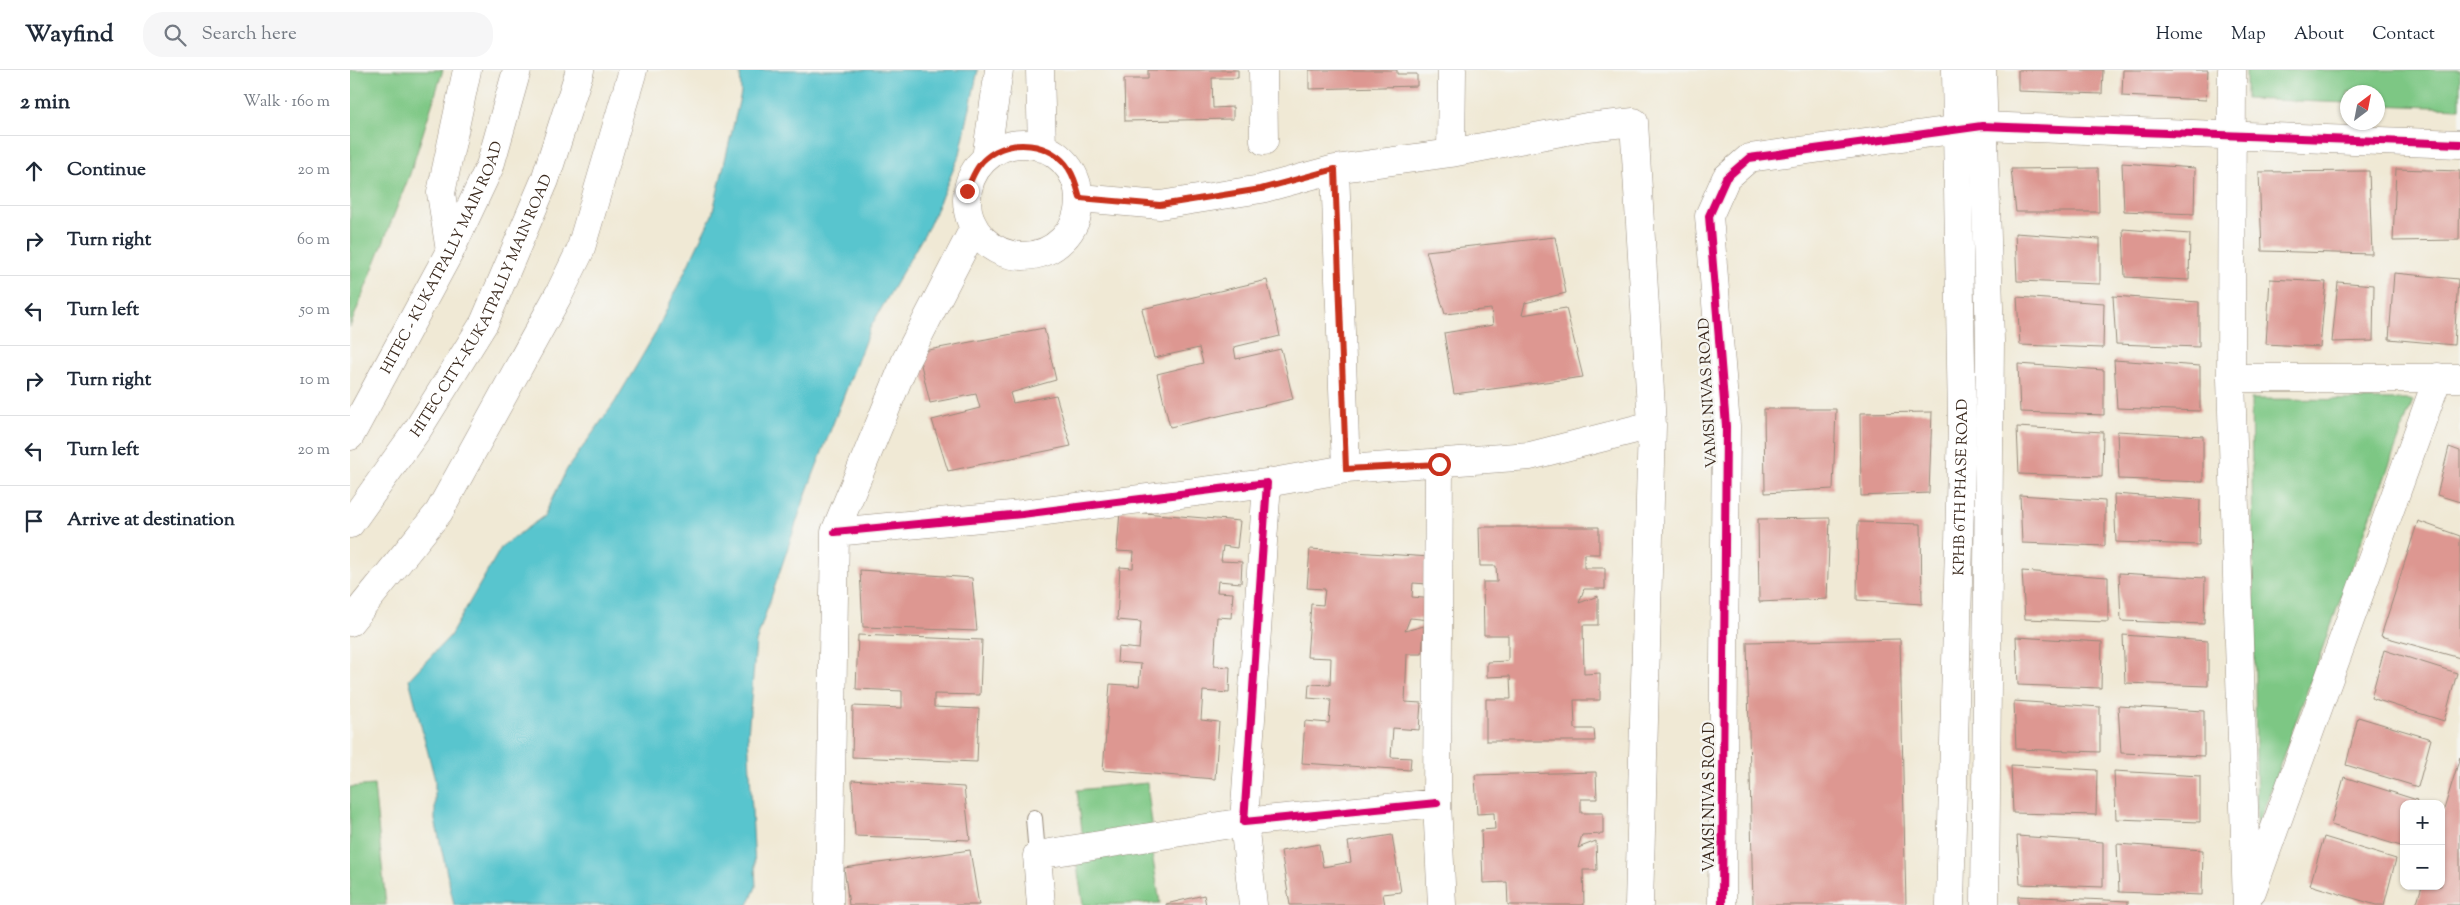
<!DOCTYPE html>
<meta charset="utf-8">
<style>
:root{--surface:#fff;--page:#f6f6f7;--text:#1f2937;--muted:#747a83;--line:#e0e1e3}
body{margin:0;font-family:"Sorts Mill Goudy",serif;background:var(--page);color:var(--text)}
.controls{position:absolute;right:15px;bottom:15px;display:grid;overflow:hidden;border-radius:10px;box-shadow:0 1px 4px #0004}
.controls button{width:45px;height:45px;display:grid;place-items:center;padding:0;border:0;border-bottom:1px solid var(--line);background:var(--surface);color:var(--text);font:25px sans-serif}
.compass{position:absolute;left:1990px;top:15px;width:45px;height:45px;border-radius:50%;background:var(--surface);box-shadow:0 1px 4px #0004;rotate:32deg}
.stop{position:absolute;width:15px;height:15px;margin:-11px;border:4px solid #c8321e;border-radius:50%;background:#fff}
.stop.end{background:#c8321e;border-color:#fff;box-shadow:0 1px 5px #0008}
.list{margin:0;padding:0;list-style:none}
h2{display:flex;justify-content:space-between;align-items:center;height:65px;margin:0;padding:0 20px;font-size:21px}
h2 small{font-size:16px;font-weight:400;color:var(--muted)}
.list li{display:grid;grid-template-columns:32px 1fr auto;gap:15px;align-items:center;box-sizing:border-box;height:70px;padding:0 20px;border-top:1px solid var(--line)}
.list b{display:block;font-size:19px;white-space:nowrap}
.list em{font-size:16px;font-style:normal;color:var(--muted)}
.icon{flex:none;width:28px;height:28px;fill:none;stroke:currentColor;stroke-width:2;stroke-linecap:round;stroke-linejoin:round}
.map{position:relative;flex:none;width:2110px;height:835px;overflow:hidden}
header{display:flex;align-items:center;gap:30px;box-sizing:border-box;height:70px;padding:0 25px;background:var(--surface);border-bottom:1px solid var(--line)}
header strong{font-size:24px}
nav{display:flex;gap:28px;margin-inline-start:auto;font-size:18px}
.search{width:350px;height:45px;background:var(--page);display:flex;align-items:center;gap:12px;box-sizing:border-box;padding:0 18px;border-radius:20px;color:var(--muted);font-size:19px}
main{display:flex}
aside{flex:1;background:var(--surface)}
.map>svg:first-child{display:block}
.green{fill:#7dc784;stroke:#5c7851}
.water{fill:#58c5ce;stroke:#4a7876}
.building{fill:#dd9791}
.lines{fill:none;stroke-linecap:round;stroke-linejoin:round}
.service-casing{stroke:#968a7a;stroke-width:18}
.minor-casing{stroke:#968a7a;stroke-width:29}
.tertiary-casing{stroke:#968a7a;stroke-width:29}
.primary-casing{stroke:#968a7a;stroke-width:29}
.service{stroke:#fff;stroke-width:16}
.minor{stroke:#fff;stroke-width:28}
.tertiary{stroke:#fff;stroke-width:28}
.primary{stroke:#fff;stroke-width:28}
.cycleway-casing{stroke:#f6f6f2;stroke-width:11}
.cycleway{stroke:#d6006c;stroke-width:8}
.route{stroke:#c8321e;stroke-width:6}
.labels{text-anchor:middle;stroke-width:4.5;stroke-linejoin:round;paint-order:stroke}
.street-label{font-size:15px;fill:#3b2a1e;stroke:#f6f6f2}
</style>
<header>
<strong>Wayfind</strong>
<div class="search"><svg class="icon" aria-label="search" viewBox="0 0 24 24"><circle cx="10" cy="10" r="6"/><path d="M15 15l6 6"/></svg>Search here</div>
<nav><a>Home</a><a>Map</a><a>About</a><a>Contact</a></nav>
</header>
<main>
<aside>
<h2>2 min<small>Walk · 160 m</small></h2>
<ul class="list">
<li><svg class="icon" aria-label="ahead" viewBox="0 0 24 24"><path d="M12 20V5M6 11l6-6 6 6"/></svg><div><b>Continue</b></div><em>20 m</em></li>
<li><svg class="icon" aria-label="right" viewBox="0 0 24 24"><path d="M7 20v-9h11M14 6l5 5-5 5"/></svg><div><b>Turn right</b></div><em>60 m</em></li>
<li><svg class="icon" aria-label="left" viewBox="0 0 24 24"><path d="M17 20v-9H6M10 6l-5 5 5 5"/></svg><div><b>Turn left</b></div><em>50 m</em></li>
<li><svg class="icon" aria-label="right" viewBox="0 0 24 24"><path d="M7 20v-9h11M14 6l5 5-5 5"/></svg><div><b>Turn right</b></div><em>10 m</em></li>
<li><svg class="icon" aria-label="left" viewBox="0 0 24 24"><path d="M17 20v-9H6M10 6l-5 5 5 5"/></svg><div><b>Turn left</b></div><em>20 m</em></li>
<li><svg class="icon" aria-label="arrive" viewBox="0 0 24 24"><path d="M6 21V4h12l-3 4 3 4H6"/></svg><div><b>Arrive at destination</b></div></li>
</ul>
</aside>
<div class="map">
<svg width="2110" height="835" viewBox="0 0 2110 835">
<rect width="100%" height="100%" fill="#f6f6f2"/>
<filter id="ink" filterUnits="userSpaceOnUse"><feTurbulence type="fractalNoise" baseFrequency=".02" numOctaves="2"/><feDisplacementMap in="SourceGraphic" scale="10" xChannelSelector="R" yChannelSelector="G"/><feConvolveMatrix kernelMatrix="1 2 1 2 8 2 1 2 1" color-interpolation-filters="sRGB"/></filter>
<filter id="wash" filterUnits="userSpaceOnUse"><feTurbulence type="fractalNoise" baseFrequency=".0096" numOctaves="4" result="noise"/><feDisplacementMap in="SourceGraphic" scale="20" xChannelSelector="R" yChannelSelector="G"/><feGaussianBlur stdDeviation="1.12" result="paint"/><feColorMatrix in="noise" values="0 0 0 0 0 0 0 0 0 0 0 0 0 0 0 0 0 1.4 0 .05"/><feComposite in="paint" operator="in"/></filter>
<g filter="url(#wash)">
<rect width="100%" height="100%" fill="#f0e9d5"/>
<path class="green" d="M0 0H93L60 104 0 257Z
M1896 0H2110V38L2028 35V22H1998L1997 33 1896 29Z
M1901 329 2063 330 1907 758Z
M797 713 803 762 733 769 727 720Z
M24 715 36 835H0V717Z
M800 771 810 833 733 835 725 783Z"/>
<path class="water" d="M390 0H628L610 84 579 156 520 258 457 421 406 572 398 664 406 817 398 835H104L85 750V710L59 609 100 566 152 476 194 446 217 399 265 332 304 266 362 145 391 23Z"/>
<g id="blocks">
<path class="building" d="M798 0H888V8H862L863 38 883 37V49L775 51 774 9H798Z
M959 0H1047V4H1067V16L959 19Z
M1668 0H1753L1752 24 1668 21Z
M1773 0H1858L1856 30 1772 26Z
M1772 93 1845 98 1844 144 1774 141Z
M1748 98 1749 142H1666L1661 99Z
M2046 99 2110 101 2109 170 2043 171Z
M2019 101 2022 184 1912 181 1909 102Z
M1773 159 1840 164 1839 210 1775 207Z
M1665 163 1750 169V214L1667 211Z
M1205 167 1216 223 1175 233 1172 245 1216 238 1233 307 1104 324 1094 263 1143 255 1141 239 1095 244 1076 181Z
M2044 203 2108 209 2104 275 2039 269Z
M1920 209 1976 212 1970 277 1916 274Z
M917 210 930 266 884 277 886 289 931 279 943 329 820 357 807 304 853 293 849 278 804 288 792 239Z
M1988 212 2024 215 2023 271 1982 272Z
M1763 226 1849 232V277L1766 274Z
M1667 227 1754 233 1753 278 1670 275Z
M694 258 706 310 660 323 663 333 706 325 721 376 598 401 582 350 630 338 626 324 580 333 568 282Z
M1764 290 1850 296V341L1767 338Z
M1668 294 1754 300V345L1670 342Z
M1414 339H1486L1483 419 1415 423Z
M1582 342 1579 423 1511 426 1510 343Z
M1667 357 1753 362 1752 407 1669 404Z
M1767 361 1853 366V412L1769 409Z
M2099 377 2110 381V432L2087 425Z
M1764 424 1850 430 1849 475 1766 472Z
M1670 425 1755 431V476L1672 473Z
M770 441 890 451 887 478 873 476 871 491 892 492 891 513 868 511 867 522 883 523 881 548 867 547 864 596 880 597 879 623 853 621 851 650 869 652 865 709 753 700 760 614 789 616 791 594 767 592 768 577 789 579 791 552 767 550 770 497 783 498 784 482 767 481Z
M1480 448 1477 529 1409 532 1408 449Z
M2068 451 2110 466V588L2031 566Z
M1508 452 1571 454 1572 534 1507 530Z
M1129 457H1249V484H1234V498H1255V519H1234L1229 533 1248 526V555H1233L1234 604 1250 603V630H1224L1225 659H1244L1245 671H1136V629H1161L1160 606 1137 607V592L1158 591V565H1134L1133 512H1147L1146 496H1130Z
M960 479 1080 487 1078 514 1063 513 1062 527 1083 529 1081 550 1060 548 1055 561 1074 556 1072 584H1057L1055 632 1071 633 1069 660 1043 658 1041 687 1061 688 1060 700 952 693 955 651 979 653 981 630 958 628 959 614 980 615 981 588 957 587 961 534 973 535 975 519 957 518Z
M510 500 622 508 627 561 513 557Z
M1672 501 1758 507V552L1675 549Z
M1769 503 1855 508 1854 554 1771 551Z
M508 565 632 570 630 625 584 624V637L629 639 627 692 502 687 503 636 552 638V621L506 619Z
M1773 565 1858 571V616L1775 613Z
M1666 567 1752 572 1751 618 1668 615Z
M1550 569 1556 835H1403L1397 572Z
M2034 580 2107 603 2094 651 2021 628Z
M1664 631 1750 637V682L1666 679Z
M1768 636 1854 641V686L1771 683Z
M2008 647 2081 669 2068 717 1996 695Z
M2110 687V835H2066L2072 816H2091V749Z
M1661 695 1747 700 1746 745 1663 743Z
M1764 701 1850 706V752L1766 749Z
M1246 702 1247 729H1231V743H1253V764L1232 765 1228 778 1246 771 1247 800H1233L1234 835H1158L1157 812 1133 813 1131 760 1145 759 1144 743 1127 744 1125 705Z
M1994 707 2067 730 2065 734H2054V777L1981 755Z
M502 710 614 717 620 770 505 766Z
M1042 765 1051 822 1033 824 1035 835H940L931 781 969 774 973 797 1001 792 998 772Z
M1667 766 1753 772V817L1670 814Z
M1974 767 2046 789 2034 835H2026L1960 815Z
M1767 774 1853 780 1852 825 1769 822Z
M620 780 629 835H499L494 798Z
M854 825 856 835H816V834Z
M1668 826 1778 831V835H1668Z"/>
</g>
</g>
<g filter="url(#ink)">
<use href="#blocks" fill-opacity="0" stroke="#968a7a" stroke-width="1"/>
<g class="lines">
<defs>
<path id="service" d="M684 748 687 785"/>
<path id="minor" d="M690 0 692 78
M913 0 914 71
M1882 0 1881 308 1897 835
M617 130a56 56 0 1 1 112 0a56 56 0 1 1-112 0Z
M1101 83 1102 0
M636 88 649 0
M730 128 810 135 911 119 985 99
M1881 308H2110
M1089 394 1087 733 1092 835
M996 399 985 99 1101 83 1237 57 1284 52 1302 355 1289 835
M917 413 996 399 1180 386 1302 355
M485 462 672 444 917 413 894 752 1087 733
M1902 821 2088 307
M479 835 485 462 556 290 624 158
M691 835 687 785 894 752 903 835
M1372 835 1376 356 1359 146 1376 108 1399 88 1632 56 2110 74"/>
<g id="tertiary">
<path d="M1632 0 1640 271 1635 835"/>
<path d="M100 181 91 123 117 0"/>
<path d="M0 552 89 442 210 222 230 181 283 0"/>
<path id="s1" d="M1600 835 1612 352 1606 0"/>
</g>
<g id="primary">
<path id="s2" d="M0 366 100 181 140 96 167 0"/>
<path id="s3" d="M0 454 68 359 134 253 195 110 230 0"/>
</g>
</defs>
<use href="#service" class="service-casing"/>
<use href="#minor" class="minor-casing"/>
<use href="#tertiary" class="tertiary-casing"/>
<use href="#primary" class="primary-casing"/>
<use href="#service" class="service"/>
<use href="#minor" class="minor"/>
<use href="#tertiary" class="tertiary"/>
<use href="#primary" class="primary"/>
<defs>
<path id="cycleway" d="M485 462 672 444 917 413 894 752 1087 733
M1372 835 1376 356 1359 146 1376 108 1399 88 1632 56 2110 74"/>
</defs>
<use href="#cycleway" class="cycleway-casing"/>
<use href="#cycleway" class="cycleway"/>
</g>
</g>
<g class="lines" filter="url(#ink)">
<path class="route" d="M617 121C621 109 626 96 636 88 660 67 702 72 719 99 725 108 727 117 730 128L810 135 911 119 985 99 996 399 1089 394"/>
</g>
<g class="labels">
<g class="street-label">
<text dy="5" stroke="none"><textPath href="#s2" startOffset="201">HITEC - KUKATPALLY MAIN ROAD</textPath></text>
<text dy="5" stroke="none"><textPath href="#s3" startOffset="256">HITEC CITY–KUKATPALLY MAIN ROAD</textPath></text>
<text transform="translate(1357 323) rotate(-93)" y="5">VAMSI NIVAS ROAD</text>
<text dy="5" stroke="none"><textPath href="#s1" startOffset="418">KPHB 6TH PHASE ROAD</textPath></text>
<text transform="translate(1359 727) rotate(-90)" y="5">VAMSI NIVAS ROAD</text>
</g>
</g>
</svg>
<div class="controls">
<button>+</button>
<button>−</button>
</div>
<svg class="compass" viewBox="-18 -18 36 36"><path d="M0-13l5 13h-10z" fill="#e53935"/><path d="M0 13l5-13h-10z" fill="#747a83"/></svg>
<div class="stop" style="left:1089px;top:394px"></div>
<div class="stop end" style="left:617px;top:121px"></div>
</div>
</main>
